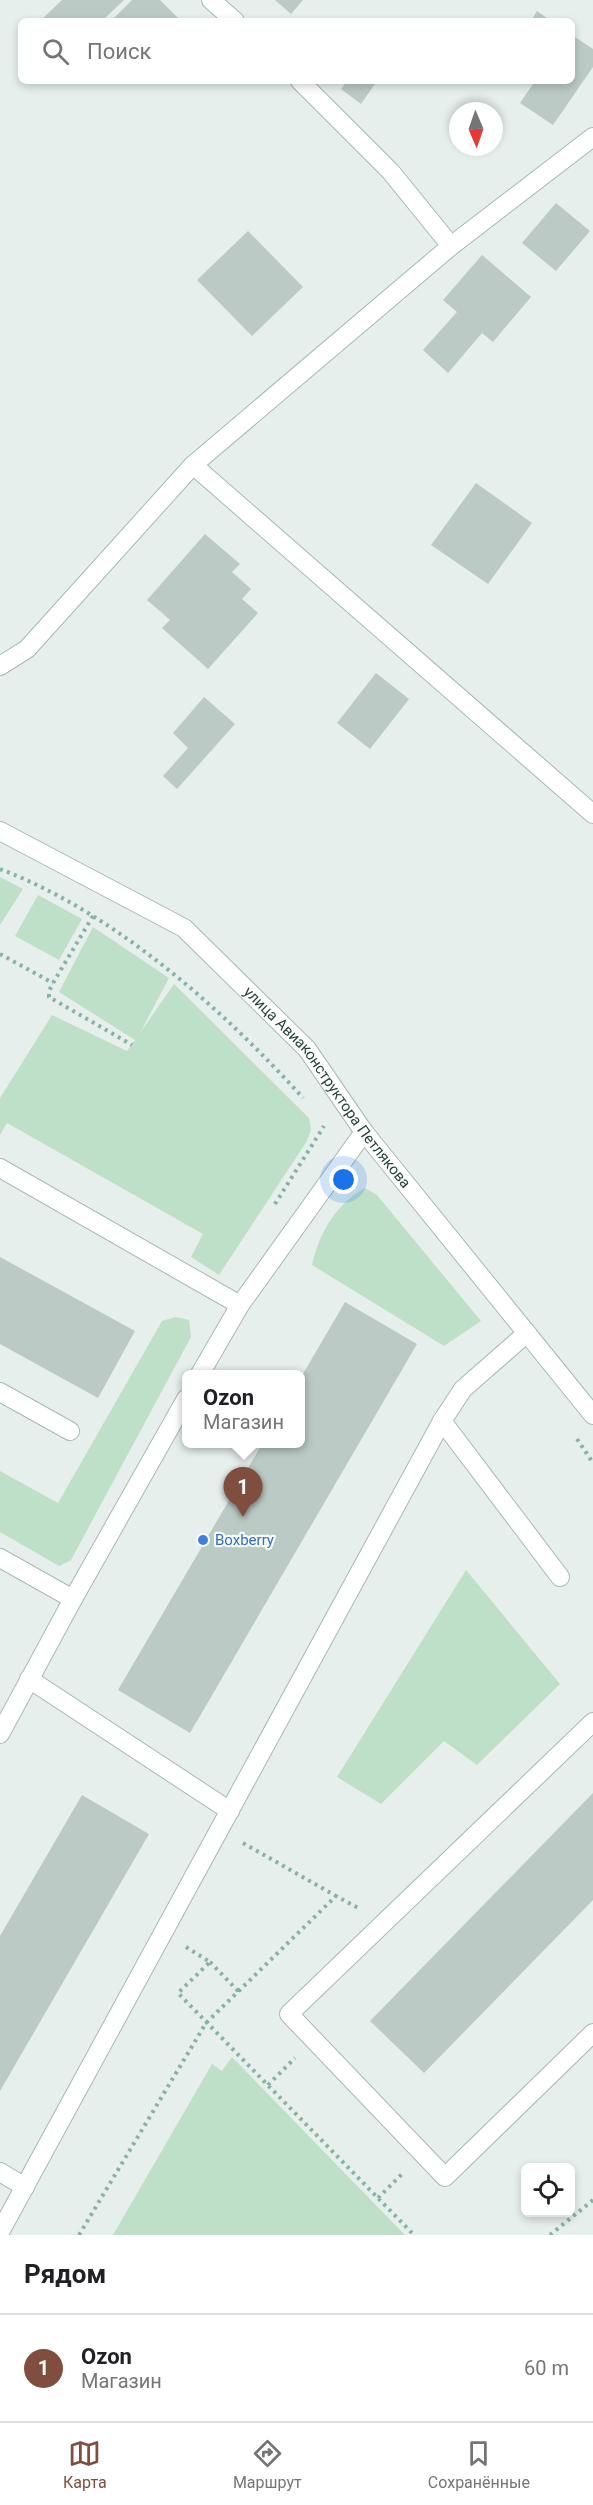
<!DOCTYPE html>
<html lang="ru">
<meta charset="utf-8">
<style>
:root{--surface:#fff;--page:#f6f6f6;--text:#202124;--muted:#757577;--line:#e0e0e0;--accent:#7f4e3f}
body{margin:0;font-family:Roboto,sans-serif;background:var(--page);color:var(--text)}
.controls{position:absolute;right:18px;bottom:18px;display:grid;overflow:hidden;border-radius:9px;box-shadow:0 3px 9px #0003}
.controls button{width:54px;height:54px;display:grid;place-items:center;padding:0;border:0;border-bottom:2px solid var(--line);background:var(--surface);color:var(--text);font:30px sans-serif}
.compass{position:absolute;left:449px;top:102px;width:54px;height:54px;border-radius:50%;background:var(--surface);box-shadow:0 3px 9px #0003;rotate:178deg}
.you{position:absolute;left:344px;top:1180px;width:21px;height:21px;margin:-15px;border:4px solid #fff;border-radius:50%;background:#1a73e8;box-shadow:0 0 0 9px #1a73e833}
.badge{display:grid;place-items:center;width:39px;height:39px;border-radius:50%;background:var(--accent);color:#fff;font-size:20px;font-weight:700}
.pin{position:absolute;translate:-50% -50px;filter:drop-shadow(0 2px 3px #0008)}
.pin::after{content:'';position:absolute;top:32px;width:21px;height:18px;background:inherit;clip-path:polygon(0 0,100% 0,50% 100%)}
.popup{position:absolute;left:182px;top:1370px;width:123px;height:78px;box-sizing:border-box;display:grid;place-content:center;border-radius:9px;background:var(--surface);filter:drop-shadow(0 2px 4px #0005);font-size:20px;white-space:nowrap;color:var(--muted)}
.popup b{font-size:22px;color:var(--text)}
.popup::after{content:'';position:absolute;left:50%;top:100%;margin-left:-12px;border:12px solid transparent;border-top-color:var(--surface)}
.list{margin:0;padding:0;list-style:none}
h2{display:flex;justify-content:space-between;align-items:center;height:78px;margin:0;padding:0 24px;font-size:26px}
h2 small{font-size:20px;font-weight:400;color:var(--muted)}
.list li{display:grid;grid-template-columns:39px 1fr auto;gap:18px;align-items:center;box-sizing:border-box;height:108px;padding:0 24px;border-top:2px solid var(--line)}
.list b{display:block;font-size:22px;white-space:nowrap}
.list p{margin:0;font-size:20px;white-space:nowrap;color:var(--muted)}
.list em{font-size:20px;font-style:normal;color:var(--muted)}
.icon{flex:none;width:33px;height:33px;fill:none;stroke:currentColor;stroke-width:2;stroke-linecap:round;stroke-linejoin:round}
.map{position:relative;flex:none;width:593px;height:2235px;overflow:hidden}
.search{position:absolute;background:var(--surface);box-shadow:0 3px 9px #0003;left:18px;right:18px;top:18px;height:66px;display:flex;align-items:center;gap:15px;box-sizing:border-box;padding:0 21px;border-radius:9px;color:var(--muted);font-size:22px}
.sheet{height:186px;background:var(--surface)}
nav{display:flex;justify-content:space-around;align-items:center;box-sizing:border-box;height:84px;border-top:2px solid var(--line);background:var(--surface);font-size:16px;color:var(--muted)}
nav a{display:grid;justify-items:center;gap:3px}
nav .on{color:var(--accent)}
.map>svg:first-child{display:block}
.green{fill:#bfe0c8}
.building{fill:#bbcac4}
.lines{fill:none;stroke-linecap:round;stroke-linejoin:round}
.minor-casing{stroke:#a8b8b2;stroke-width:20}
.path{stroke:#86b3a5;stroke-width:4;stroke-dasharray:3 4.5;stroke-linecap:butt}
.minor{stroke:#fff;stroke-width:18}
.shop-dot{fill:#3f7fe0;stroke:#f7fbf9;stroke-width:2}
.labels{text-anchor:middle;stroke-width:4.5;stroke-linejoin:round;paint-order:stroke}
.street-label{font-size:15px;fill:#24423a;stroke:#f7fbf9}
.shop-label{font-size:15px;fill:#366cbe;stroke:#f7fbf9;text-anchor:start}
</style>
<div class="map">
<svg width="593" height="2235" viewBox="0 0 593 2235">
<rect width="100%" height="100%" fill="#e6efeb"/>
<path class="green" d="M0 877 23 889 0 925Z
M38 895 82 919 59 960 15 936Z
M93 927 169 978 140 1033 174 984 309 1118 311 1130 307 1141 219 1275 191 1257 203 1234 7 1123 0 1135V1098L52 1015 127 1051 135 1040 59 992Z
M365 1188 377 1195 481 1321 444 1346 312 1265C319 1233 336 1204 365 1188Z
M176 1317 189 1320 191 1337 71 1560 59 1566 0 1532V1471L58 1503 162 1321Z
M466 1570 560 1684 477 1765 444 1741 381 1804 337 1777Z
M232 2057 405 2235H113L212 2064 222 2071Z"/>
<path class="building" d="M62 0H124L102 21H40Z
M132 0H160L181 21H111Z
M275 0H303L291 14Z
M537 11 551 21H531Z
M572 35 593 49V67L553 125 520 103 535 81H572Z
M347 81H377L361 104 341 89Z
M556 203 590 231 556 271 522 243Z
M248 231 303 287 252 336 197 280Z
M482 255 531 297 493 342 482 333 448 373 423 350 457 312 443 300Z
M476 483 532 523 488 584 431 545Z
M205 534 240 564 232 572 251 589 242 599 258 613 208 669 162 628 170 620 147 600Z
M376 673 409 699 370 749 337 723Z
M204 697 235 724 177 789 163 776 188 748 173 733Z
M0 1257 135 1331 98 1398 0 1344Z
M345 1302 417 1344 190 1733 118 1690 262 1444H300V1379Z
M593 1793V1900L424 2073 370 2021Z
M82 1795 149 1834 0 2091V1936Z"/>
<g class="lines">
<defs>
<g id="minor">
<path d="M211 0 235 21"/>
<path d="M300 81 391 172 451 246"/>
<path d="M193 465 593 814"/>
<path d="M0 666 27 649 193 465 451 246 593 137"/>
<path id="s1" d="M0 831 184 928 307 1049 364 1132 593 1415"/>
<path d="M0 1168 240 1305"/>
<path d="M200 1374 240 1305 364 1132"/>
<path d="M0 1392 70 1431"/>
<path d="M442 1421 560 1577"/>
<path d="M0 1558 73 1599"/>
<path d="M29 1679 230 1811"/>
<path d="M593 1722 289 2014 445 2177 593 2033"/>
<path d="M0 1734 73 1599 186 1399"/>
<path d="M0 2172 25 2187"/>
<path d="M0 2232 442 1421 463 1389 527 1333"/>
</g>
</defs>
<use href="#minor" class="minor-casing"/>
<path class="path" d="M0 869C113 912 223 1009 303 1098
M93 916 53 983 49 991V997L132 1045
M0 954 53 983
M275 1204 324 1126
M577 1439 593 1463
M243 1843 336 1896
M186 1947 210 1962 178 1993 414 2235
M210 1962 239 1992
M268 2085 295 2058
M378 2198 403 2173
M79 2235 206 2023 336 1896 360 1909
M550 2235 593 2200"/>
<use href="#minor" class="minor"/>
</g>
<circle class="shop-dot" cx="203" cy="1540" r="6"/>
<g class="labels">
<g class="street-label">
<text dy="5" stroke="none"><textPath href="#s1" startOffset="423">улица Авиаконструктора Петлякова</textPath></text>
</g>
<g class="shop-label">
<text x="215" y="1545">Boxberry</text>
</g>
</g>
</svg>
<div class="controls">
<button><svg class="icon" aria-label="locate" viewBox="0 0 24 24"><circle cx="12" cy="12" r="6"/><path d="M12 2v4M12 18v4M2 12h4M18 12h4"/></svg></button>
</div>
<svg class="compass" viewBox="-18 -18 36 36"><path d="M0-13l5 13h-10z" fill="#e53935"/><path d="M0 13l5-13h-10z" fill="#757577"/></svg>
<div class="you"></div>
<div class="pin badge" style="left:243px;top:1517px">1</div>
<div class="popup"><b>Ozon</b>Магазин</div>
<div class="search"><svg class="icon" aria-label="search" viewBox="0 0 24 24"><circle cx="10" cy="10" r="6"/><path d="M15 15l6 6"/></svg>Поиск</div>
</div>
<section class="sheet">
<h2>Рядом<small></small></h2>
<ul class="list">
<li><span class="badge">1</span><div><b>Ozon</b><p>Магазин</p></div><em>60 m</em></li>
</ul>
</section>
<nav>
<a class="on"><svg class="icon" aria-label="map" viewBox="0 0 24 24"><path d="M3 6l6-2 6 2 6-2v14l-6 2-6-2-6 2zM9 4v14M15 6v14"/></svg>Карта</a>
<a><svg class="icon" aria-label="directions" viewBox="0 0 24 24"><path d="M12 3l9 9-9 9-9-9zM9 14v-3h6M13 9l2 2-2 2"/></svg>Маршрут</a>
<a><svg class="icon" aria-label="saved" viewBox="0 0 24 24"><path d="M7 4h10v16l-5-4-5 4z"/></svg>Сохранённые</a>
</nav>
